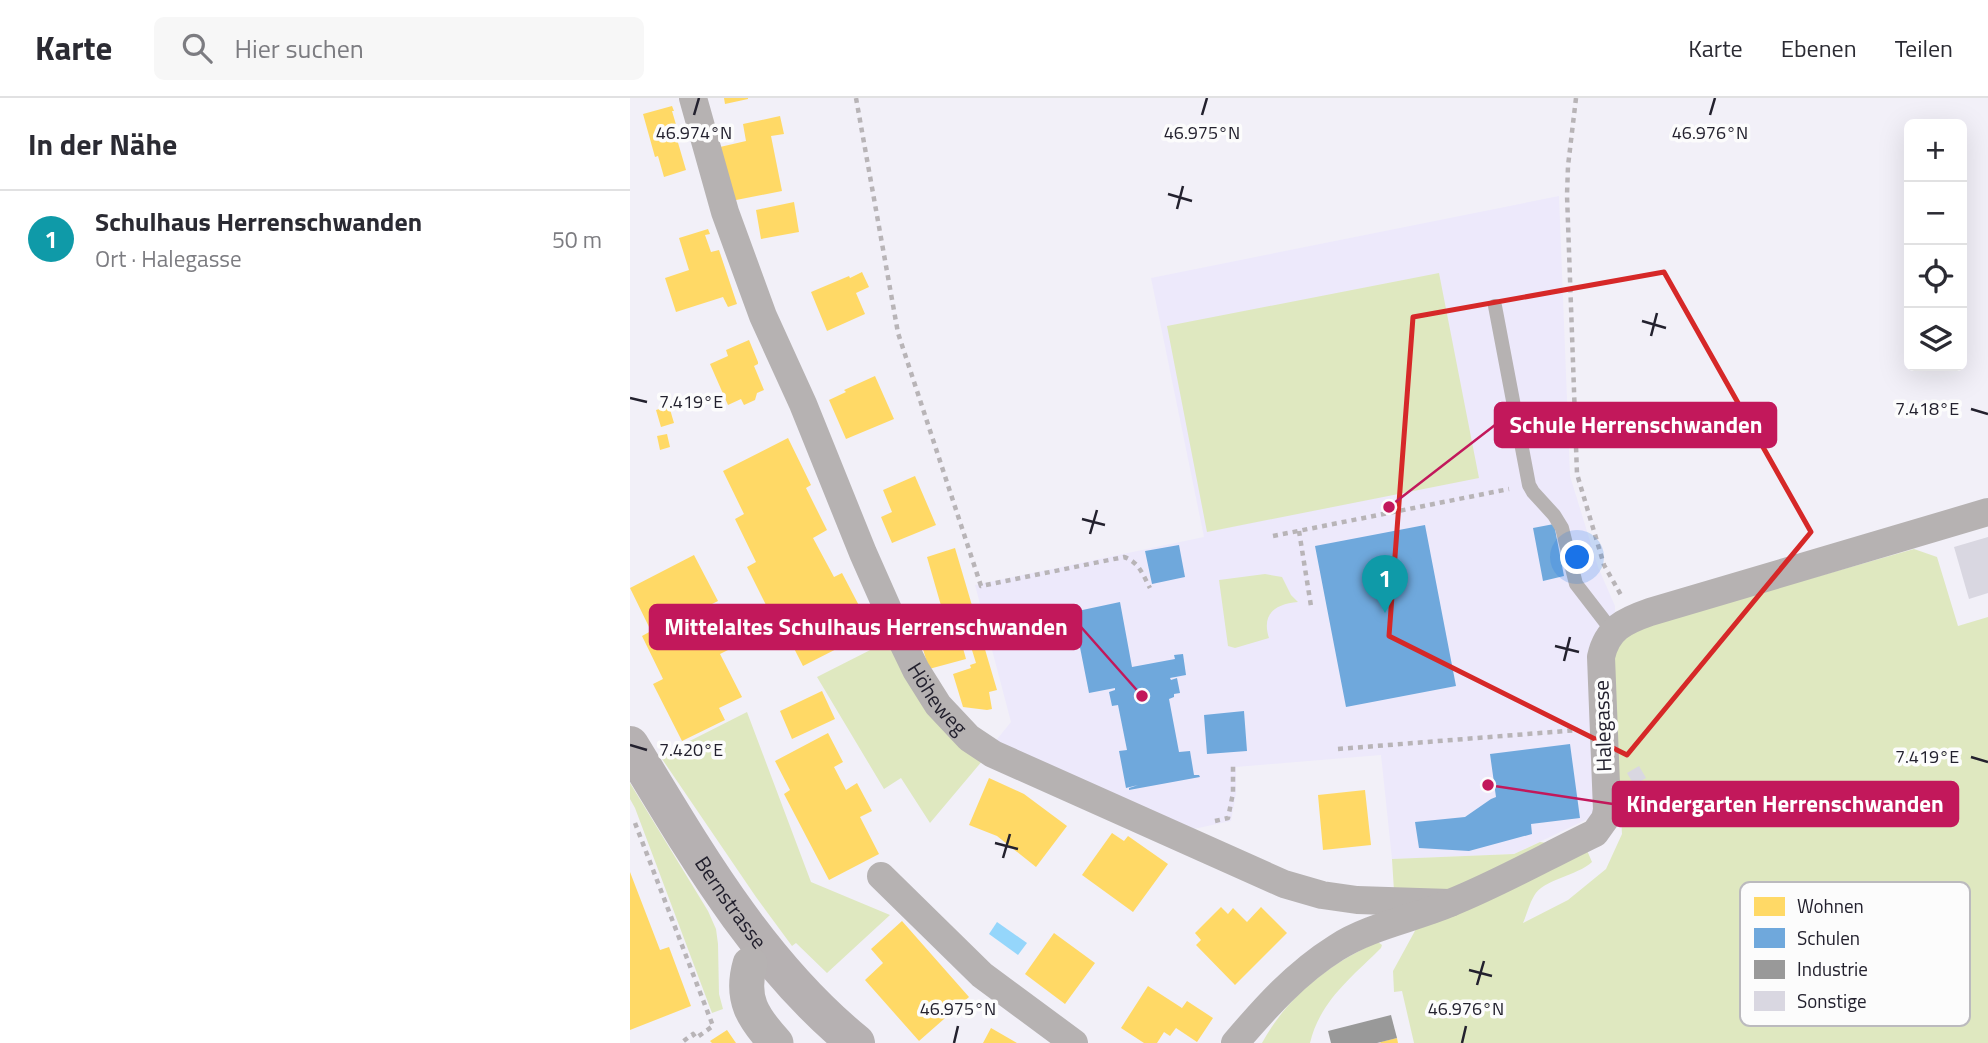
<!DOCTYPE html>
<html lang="de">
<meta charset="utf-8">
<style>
:root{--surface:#fff;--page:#f7f7f7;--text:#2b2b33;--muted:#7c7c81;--line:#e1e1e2;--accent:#6b6975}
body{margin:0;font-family:"Titillium Web",sans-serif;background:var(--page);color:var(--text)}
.controls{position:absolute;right:21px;top:21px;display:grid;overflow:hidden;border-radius:10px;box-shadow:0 7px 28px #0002}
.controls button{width:63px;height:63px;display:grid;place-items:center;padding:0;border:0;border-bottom:2px solid var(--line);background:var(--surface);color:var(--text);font:35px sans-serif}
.you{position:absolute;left:948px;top:460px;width:24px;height:24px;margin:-18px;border:5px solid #fff;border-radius:50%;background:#1a73e8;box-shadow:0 0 0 10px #1a73e833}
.badge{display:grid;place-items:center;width:46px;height:46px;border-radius:50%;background:var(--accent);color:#fff;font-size:23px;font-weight:700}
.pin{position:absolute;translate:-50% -58px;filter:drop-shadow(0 2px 4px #0008)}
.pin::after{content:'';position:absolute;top:37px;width:24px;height:21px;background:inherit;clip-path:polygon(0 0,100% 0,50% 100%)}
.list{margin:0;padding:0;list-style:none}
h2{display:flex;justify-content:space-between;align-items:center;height:91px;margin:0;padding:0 28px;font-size:30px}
h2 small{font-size:23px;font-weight:400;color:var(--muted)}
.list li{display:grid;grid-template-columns:46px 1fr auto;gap:21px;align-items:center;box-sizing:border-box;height:98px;padding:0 28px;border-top:2px solid var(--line)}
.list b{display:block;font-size:26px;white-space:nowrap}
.list p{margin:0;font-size:23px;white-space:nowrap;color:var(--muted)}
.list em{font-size:23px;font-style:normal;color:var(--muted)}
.icon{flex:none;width:38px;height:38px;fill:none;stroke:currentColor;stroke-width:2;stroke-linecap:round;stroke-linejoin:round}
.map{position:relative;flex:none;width:1358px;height:945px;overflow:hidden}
header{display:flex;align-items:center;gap:42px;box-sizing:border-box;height:98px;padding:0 35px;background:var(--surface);border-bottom:2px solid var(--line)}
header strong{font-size:33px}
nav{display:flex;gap:38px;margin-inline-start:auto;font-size:24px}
.search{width:490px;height:63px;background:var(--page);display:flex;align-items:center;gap:18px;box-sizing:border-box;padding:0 24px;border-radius:10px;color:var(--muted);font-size:26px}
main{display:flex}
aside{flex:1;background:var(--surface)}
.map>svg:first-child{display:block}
.built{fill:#ede9fb}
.green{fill:#dfe8c0}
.water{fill:#95d6fb}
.homes{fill:#ffd966}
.schools{fill:#6fa8dc}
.industry{fill:#999}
.building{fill:#d9d7e1}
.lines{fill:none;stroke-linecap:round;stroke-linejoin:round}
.path{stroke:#b8b4b7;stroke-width:4.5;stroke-dasharray:5 5;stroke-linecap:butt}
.service{stroke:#b6b2b2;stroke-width:14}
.minor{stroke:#b6b2b2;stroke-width:28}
.secondary{stroke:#b6b1b2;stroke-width:38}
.tertiary-bridge{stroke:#b6b2b2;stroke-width:35}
.marked{fill:none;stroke:#d62828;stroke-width:5;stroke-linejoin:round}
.ticks{fill:none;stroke:#23212e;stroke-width:2.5}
.labels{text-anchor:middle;stroke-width:7;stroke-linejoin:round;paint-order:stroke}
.street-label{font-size:21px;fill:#23212e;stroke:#fcfcfc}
.key{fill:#fcfcfc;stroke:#bbbabe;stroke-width:2}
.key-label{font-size:19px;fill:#23212e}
.ticks-label{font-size:18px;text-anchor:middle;fill:#23212e;stroke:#fcfcfc;stroke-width:7;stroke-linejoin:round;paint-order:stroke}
.leader{fill:none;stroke:#c2185b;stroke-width:2.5}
.callout-dot{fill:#c2185b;stroke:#fcfcfc;stroke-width:2.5}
.callout{fill:#c2185b;stroke:#c2185b;stroke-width:2.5}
.callout-label{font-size:23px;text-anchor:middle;font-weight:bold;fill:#fff}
</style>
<header>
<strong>Karte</strong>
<div class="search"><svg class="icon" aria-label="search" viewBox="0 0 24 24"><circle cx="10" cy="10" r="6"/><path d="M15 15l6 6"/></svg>Hier suchen</div>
<nav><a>Karte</a><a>Ebenen</a><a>Teilen</a></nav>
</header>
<main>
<aside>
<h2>In der Nähe<small></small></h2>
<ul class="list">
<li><span class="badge" style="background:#0f9aa8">1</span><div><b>Schulhaus Herrenschwanden</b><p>Ort · Halegasse</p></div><em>50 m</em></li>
</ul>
</aside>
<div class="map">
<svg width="1358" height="945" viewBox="0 0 1358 945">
<rect width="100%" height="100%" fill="#f2f0f8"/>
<path class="built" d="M929 98 940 378 968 469 985 508V514L962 545 959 563 964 718 884 756 762 761 751 657 606 669V696L601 723 554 733 364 645 381 624 345 487 574 439 521 180Z"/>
<path class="green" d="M809 175 849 380 577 434 537 228Z
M1284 451 1307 459 1328 528 1358 519V945H784L772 893 764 894 763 873 786 831 764 793 762 761 884 756 910 744 956 750 962 764C947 778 913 781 904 798 899 806 897 816 893 825L938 802 976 771 992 736 982 561 987 547 1007 530Z
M635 476 652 479 661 497 668 504C646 506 631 515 639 540L605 550 598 548 589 482Z
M262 541 353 662 300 725 271 680 254 691 187 579Z
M117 614 181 784 260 817 197 875 166 845 162 848 126 799 30 658Z
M0 685 78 813 86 831 88 846 89 896 93 911 82 915 5 710 0 701Z
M748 844 752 847 751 850C722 879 690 903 680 945H632C656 900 701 864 748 844Z"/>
<path class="water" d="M367 824 397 845 388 857 359 836Z"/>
<path class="homes" d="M94 0H118V1L95 6Z
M42 8 44 13H42L47 30 44 31 56 72 34 79 28 58 25 59 13 16Z
M150 18 154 36 141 38 152 93 101 103 90 49 116 43 113 26Z
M164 104 169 134 131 141 126 112Z
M78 131 80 136 75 137 81 154 89 152 107 206 98 209 93 199 46 214 35 180 59 172 49 140Z
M232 174 239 189 226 195 235 216 197 233 181 194 219 178 220 180Z
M119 242 128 264V266L124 268 134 292 127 295 125 302 114 307 111 301 98 307 80 266 98 258 96 252Z
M245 278 264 321 216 341 199 302 216 294 214 292Z
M39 308 44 325 31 329 26 312Z
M37 336 40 349 30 352 27 338Z
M158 340 181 387 176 390 197 432 183 440 204 479 212 475 236 521 222 528 228 540 173 568 145 513 140 515 117 469 126 464 105 421 114 416 93 373Z
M285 378 306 427 262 445 251 419 262 414 253 392Z
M325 450 367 592 359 594 362 611 357 612 333 609 323 576 341 570 340 567 346 565 329 510 331 509 330 506 312 511 297 459Z
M64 457 88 503 82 506 104 549 90 556 112 599 89 610 95 622 52 643 23 586 33 581 12 538 21 533 0 490Z
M316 517 318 527 326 525 336 561 299 571 285 525 294 519 296 523Z
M192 593 205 621 162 641 150 613Z
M198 635 213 664 204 669 216 692 227 685 242 713 230 719 249 756 199 782 154 696 160 692 145 663Z
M359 680 394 696 437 728 406 769 367 738 339 727Z
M735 692 741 747 693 752 688 697Z
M482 735 494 743 498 738 538 766 503 814 452 777Z
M0 774 30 852 39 849 61 908 0 932Z
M591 809 598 816 603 810 617 824 631 809 657 835 605 887 566 847 571 842 565 835Z
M272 823 339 899 289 943 235 882 253 865 241 851Z
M424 835 465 865 435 906 395 876Z
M518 888 552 910 557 903 583 920 567 944 546 930 540 938 534 934 527 945H514L491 930Z
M361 930 387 945H353Z
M97 932 106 945H82L80 943Z
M767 940 768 945H751L750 944Z"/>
<path class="schools" d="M924 426 934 478 913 483 903 430Z
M795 427 826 588 716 609 685 448Z
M549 447 555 479 522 486 515 453Z
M490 504 502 569 545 561 544 557 553 556 556 577 540 580 541 582 547 580 550 595 544 596V599L539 601 549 654 560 653 564 677H569L570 679 499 692V690L508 687 496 690 489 653 497 652 488 607 482 608 479 594 485 592V590L459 595 443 514Z
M614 613 617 653 577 656 574 617Z
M940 646 950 720 901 726 902 736 839 753 789 750 785 724 835 719 861 701 866 699 860 656Z"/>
<path class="industry" d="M761 917 767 940 747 945H701L698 933Z"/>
<path class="building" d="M1358 439V495L1339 501 1324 449Z
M1009 668 1016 680 1004 687 997 675Z"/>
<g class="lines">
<path class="path" d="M226 0 268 235 351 488 494 459C509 464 513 477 520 490
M946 0 938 68 937 97 947 376 974 467 991 497
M669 433 681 508
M643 438 879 391
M708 651 948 632
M585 723 598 720 603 695V668
M5 725 83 928 66 940 63 936 51 945"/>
<path class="service" d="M865 208 899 387 903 394 924 417 932 430 946 486 983 534"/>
<g class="minor">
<path id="s1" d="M63 0 95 114 133 218 173 306 233 455 271 541 286 572 308 607 339 640 363 656 654 786 692 797 727 802 820 805"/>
<path d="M251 778 352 877 444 945"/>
<path d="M605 945C635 910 666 875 706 850 740 828 783 821 820 805 870 785 917 758 965 735L975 721 977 712 971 559C977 531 994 523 1020 514L1358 414"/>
</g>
<path class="secondary" id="s2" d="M0 647C65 754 128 865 226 945"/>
<path class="tertiary-bridge" d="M120 866C110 901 123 920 146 945"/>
</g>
<path class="marked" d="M1034 174 1181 434 997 657 759 538 783 219Z"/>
<path class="ticks" d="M64 17 69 0M572 17 577 0M1080 17 1085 0M538 96 562 103M547 111 553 88M1012 223 1036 230M1021 238 1027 215M0 300 17 304M1341 311 1358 316M452 421 475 427M460 436 467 412M925 548 949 554M934 563 940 539M0 647 17 652M1341 659 1358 664M365 745 388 751M373 760 380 736M839 872 862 878M847 887 854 863M324 945 328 928M832 945 836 928"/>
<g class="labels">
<g class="street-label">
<text dy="7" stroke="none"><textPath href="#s1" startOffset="651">Höheweg</textPath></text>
<text transform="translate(973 628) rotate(-92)" y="7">Halegasse</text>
<text dy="7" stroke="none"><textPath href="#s2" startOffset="187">Bernstrasse</textPath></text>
</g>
</g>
<rect x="1110" y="784" width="230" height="144" rx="10" class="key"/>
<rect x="1124" y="799" width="31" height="19" fill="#ffd966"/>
<rect x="1124" y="830" width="31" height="20" fill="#6fa8dc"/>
<rect x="1124" y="862" width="31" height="19" fill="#999"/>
<rect x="1124" y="893" width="31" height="20" fill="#d9d7e1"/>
<g class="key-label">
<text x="1167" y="815">Wohnen</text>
<text x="1167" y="847">Schulen</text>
<text x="1167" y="878">Industrie</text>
<text x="1167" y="910">Sonstige</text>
</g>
<g class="ticks-label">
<text x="64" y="41">46.974°N</text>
<text x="572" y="41">46.975°N</text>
<text x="1080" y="41">46.976°N</text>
<text x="61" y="310">7.419°E</text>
<text x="1297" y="317">7.418°E</text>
<text x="61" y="658">7.420°E</text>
<text x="1297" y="665">7.419°E</text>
<text x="328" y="917">46.975°N</text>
<text x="836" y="917">46.976°N</text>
</g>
<path class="leader" d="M759 409L865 327M512 598L451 529M858 687L983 706"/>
<g class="callout-dot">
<circle cx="759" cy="409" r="7"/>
<circle cx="512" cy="598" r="7"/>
<circle cx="858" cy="687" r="7"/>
</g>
<g class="callout">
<rect x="865" y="305" width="281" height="44" rx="7"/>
<rect x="20" y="507" width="431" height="44" rx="7"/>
<rect x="983" y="684" width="345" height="44" rx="7"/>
</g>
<g class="callout-label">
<text x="1006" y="335">Schule Herrenschwanden</text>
<text x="236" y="537">Mittelaltes Schulhaus Herrenschwanden</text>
<text x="1155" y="714">Kindergarten Herrenschwanden</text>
</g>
</svg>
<div class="controls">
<button>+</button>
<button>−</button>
<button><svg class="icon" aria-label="locate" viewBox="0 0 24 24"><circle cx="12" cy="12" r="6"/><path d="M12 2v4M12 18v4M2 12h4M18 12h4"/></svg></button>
<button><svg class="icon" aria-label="layers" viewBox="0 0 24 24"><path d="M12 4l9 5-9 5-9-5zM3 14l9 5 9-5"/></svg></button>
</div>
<div class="you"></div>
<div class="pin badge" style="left:755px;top:515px;background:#0f9aa8">1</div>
</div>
</main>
